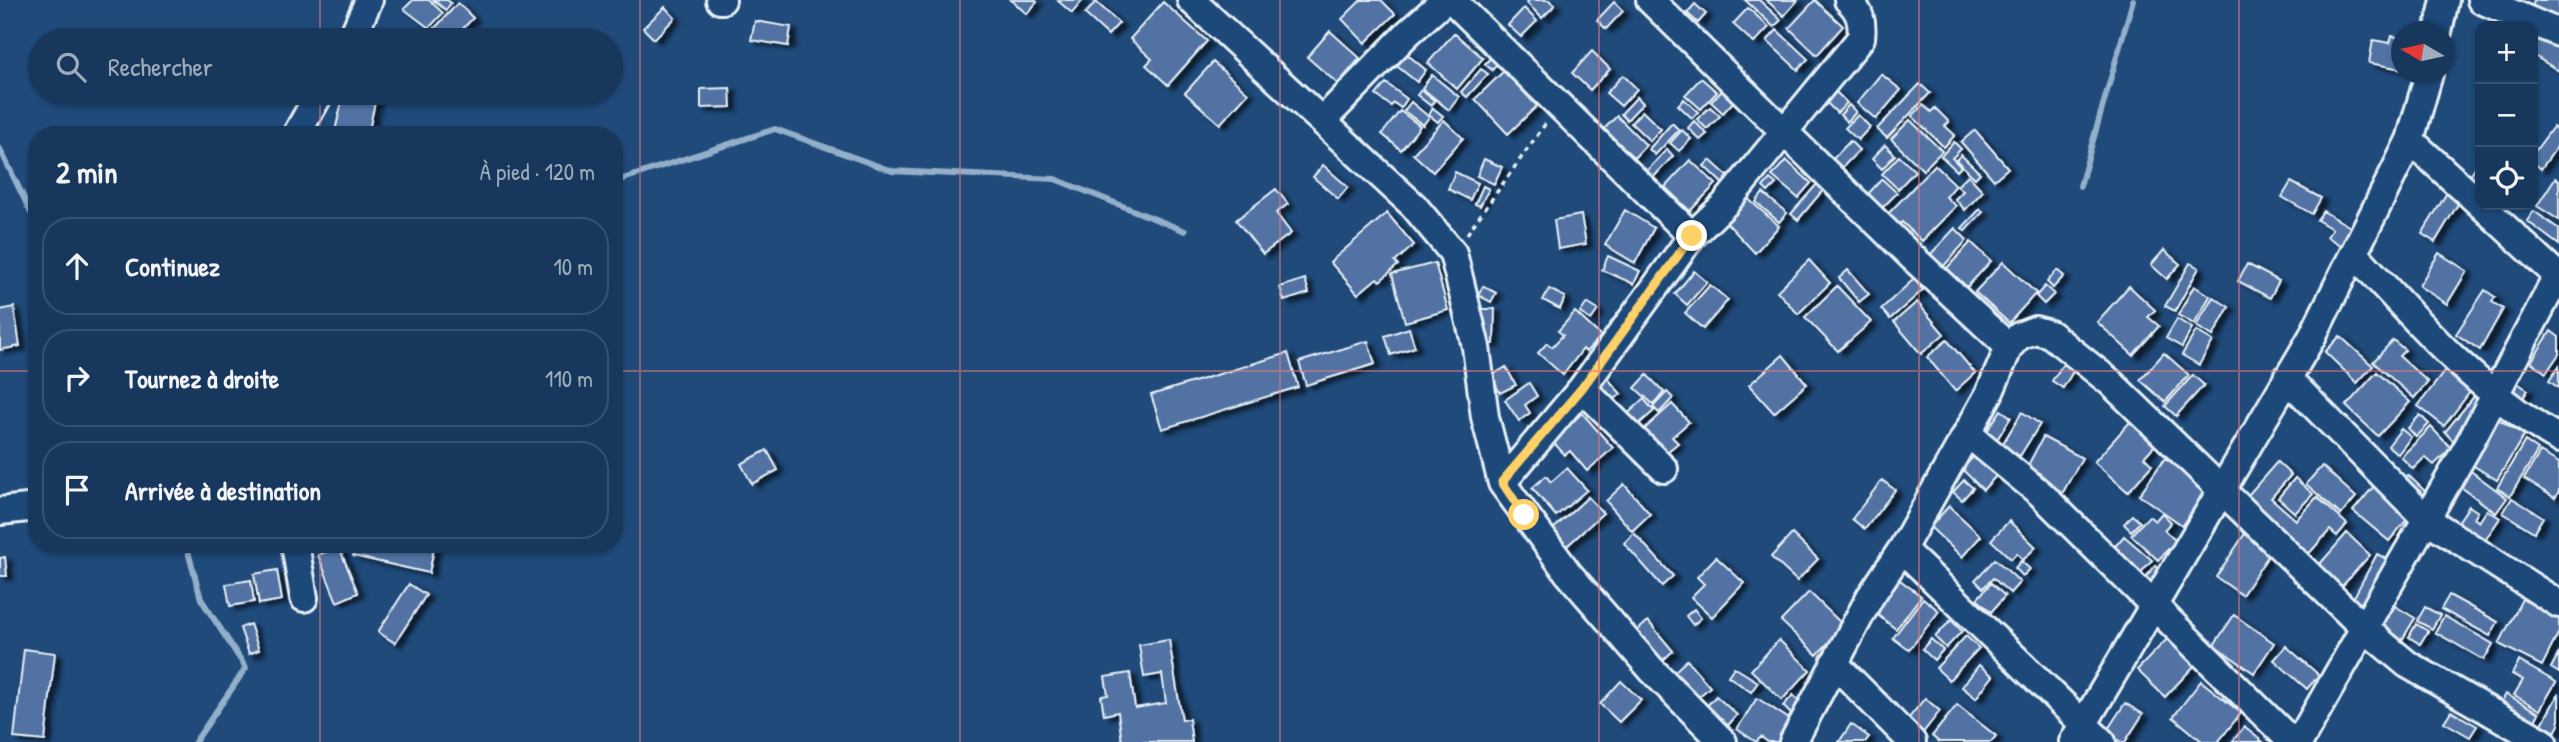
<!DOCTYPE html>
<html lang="fr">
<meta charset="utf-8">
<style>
:root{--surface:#17385c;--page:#244365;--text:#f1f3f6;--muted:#9eacbb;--line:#365272}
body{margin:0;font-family:"Patrick Hand",sans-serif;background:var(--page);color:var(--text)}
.controls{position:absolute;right:21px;top:21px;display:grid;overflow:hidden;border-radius:14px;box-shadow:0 2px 5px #0004}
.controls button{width:63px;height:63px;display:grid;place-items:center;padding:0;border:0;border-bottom:2px solid var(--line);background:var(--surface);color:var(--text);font:35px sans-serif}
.compass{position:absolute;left:2391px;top:21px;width:63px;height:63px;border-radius:50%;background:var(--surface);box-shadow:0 2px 5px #0004;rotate:279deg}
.stop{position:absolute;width:21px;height:21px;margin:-16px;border:5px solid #ffd166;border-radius:50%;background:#fff}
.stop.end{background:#ffd166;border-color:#fff;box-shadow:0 2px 7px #0008}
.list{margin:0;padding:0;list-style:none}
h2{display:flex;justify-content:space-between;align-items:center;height:91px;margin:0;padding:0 28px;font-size:30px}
h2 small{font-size:23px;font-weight:400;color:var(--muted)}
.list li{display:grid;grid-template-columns:46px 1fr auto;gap:21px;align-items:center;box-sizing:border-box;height:98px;margin:0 14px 14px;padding:0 14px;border:2px solid var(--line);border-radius:28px}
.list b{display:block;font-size:26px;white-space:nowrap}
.list em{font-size:23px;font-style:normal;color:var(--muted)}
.icon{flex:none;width:38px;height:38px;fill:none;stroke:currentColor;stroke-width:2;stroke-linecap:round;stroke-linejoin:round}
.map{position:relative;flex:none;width:2559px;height:742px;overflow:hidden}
.search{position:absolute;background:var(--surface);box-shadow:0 2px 5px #0004;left:28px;top:28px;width:595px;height:77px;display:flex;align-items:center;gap:18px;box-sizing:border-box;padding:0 24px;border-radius:38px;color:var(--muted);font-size:26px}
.panel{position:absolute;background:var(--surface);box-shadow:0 2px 5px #0004;left:28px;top:126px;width:595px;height:427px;border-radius:28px}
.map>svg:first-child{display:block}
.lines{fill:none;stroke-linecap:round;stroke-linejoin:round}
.stream{stroke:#93afca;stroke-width:6}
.building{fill:#5172a2;stroke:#e8f1f8;stroke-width:2;filter:url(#shadow)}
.minor-casing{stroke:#e8f1f8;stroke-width:32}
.path{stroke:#e8f1f8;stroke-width:3.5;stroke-dasharray:5 5;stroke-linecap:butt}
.minor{stroke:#1f4a7a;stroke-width:26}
.route{stroke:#ffd166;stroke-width:9}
.grid{fill:none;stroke:#dd787b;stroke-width:2;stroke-opacity:0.55}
</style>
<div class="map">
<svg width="2559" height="742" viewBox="0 0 2559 742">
<defs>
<filter id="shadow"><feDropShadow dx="6" dy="3.5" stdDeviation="2" flood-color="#0009"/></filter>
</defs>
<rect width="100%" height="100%" fill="#1f4a7a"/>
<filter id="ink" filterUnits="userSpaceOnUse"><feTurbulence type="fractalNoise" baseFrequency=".0143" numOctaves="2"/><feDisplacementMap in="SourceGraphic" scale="14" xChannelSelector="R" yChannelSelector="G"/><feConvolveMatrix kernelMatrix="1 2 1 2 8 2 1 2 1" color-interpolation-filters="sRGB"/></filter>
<g filter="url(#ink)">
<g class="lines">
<path class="stream" d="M0 149 37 225
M614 182 775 129 892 171 1055 179 1185 231
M2080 186 2133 0
M186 544 201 599 246 668 195 742"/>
</g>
<path class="building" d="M413 0H429L443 13 429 28 404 9Z
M433 0H447L451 3 446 10Z
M1011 0H1035L1037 2 1027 14Z
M1057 0H1083L1072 13Z
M1361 0H1381L1395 14 1365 43 1342 19Z
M1529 0H1549L1555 5 1542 18 1527 3Z
M1745 0H1759L1781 20 1774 27Z
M1766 0H1798L1784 16Z
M1815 0 1843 26 1817 55 1789 28Z
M2534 0H2559V21L2548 19 2549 14 2532 10Z
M1096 2 1119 23 1108 35 1085 14Z
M1163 2 1207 41 1168 85 1146 65 1152 59 1130 39Z
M1614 2 1623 11 1606 29 1597 20Z
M458 3 473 18 452 40H445L434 29Z
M1695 4 1706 14 1698 23 1687 13Z
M665 7 675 18 654 39 643 28Z
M1524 8 1537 21 1521 37 1508 25Z
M1748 8 1769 27 1754 43 1733 24Z
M755 21 791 27 788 46 751 40Z
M1777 30 1808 59 1798 70 1767 41Z
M1330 31 1360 58 1338 84 1307 57Z
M1454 33 1483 58 1457 89 1428 63Z
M2392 36 2402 38V69L2369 63 2373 40 2390 43Z
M2537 37 2559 47V71L2533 55Z
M1403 51 1426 70 1417 82 1393 63Z
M1592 51 1610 69 1590 90 1572 73Z
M1491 57 1498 63 1492 70 1485 64Z
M1213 62 1248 93 1220 124 1185 93Z
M1481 69 1488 74 1467 97 1461 92Z
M1504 71 1537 106 1508 134 1475 99Z
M1881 74 1901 90 1876 119 1857 103Z
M1432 75 1459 97 1449 110 1422 88Z
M1623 75 1637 89 1621 106 1606 93Z
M1701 78 1717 92 1701 109 1685 95Z
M1386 83 1407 99 1401 108 1394 103 1391 106 1376 95Z
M1920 84 1930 93 1887 138 1877 129Z
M730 88 731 107 701 108V89Z
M1421 90 1435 101 1431 106 1417 95Z
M1723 90 1734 101 1723 113 1711 102Z
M1834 90 1847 103 1837 113 1824 100Z
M344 93H377L368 135 335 131Z
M1637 97 1643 103 1627 120 1621 114Z
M1684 99 1698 112 1692 118 1678 105Z
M1411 102 1429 117 1423 125 1404 111Z
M1849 105 1856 112 1847 122 1840 115Z
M1923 105 1931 112 1935 108 1949 122 1945 126 1955 135 1944 147 1912 116Z
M1710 107 1720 116 1707 129 1697 119Z
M1433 108 1443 116 1438 122 1429 115Z
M1400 111 1420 126 1401 150 1382 134Z
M1642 111 1661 129 1650 141 1631 123Z
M1858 115 1870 127 1858 140 1845 128Z
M1617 116 1646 145 1633 159 1603 130Z
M1444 120 1463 138 1433 172 1413 154Z
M1910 120 1942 151 1923 170 1891 139Z
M1694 121 1707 134 1700 140 1688 128Z
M1672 123 1679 130 1655 155 1649 149Z
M2553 127 2559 132V144L2541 169 2533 162V154Z
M1682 130 1691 139 1679 151 1670 143Z
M1975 130 2008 168 1994 180 1961 142Z
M1850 141 1859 150 1838 172 1829 163Z
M1954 142 1961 149 1952 158 1961 167 1957 171 1941 156Z
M1885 145 1895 155 1882 169 1872 159Z
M1667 149 1673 156 1650 181 1643 175Z
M1961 155 1980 173 1975 178 1956 160Z
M1899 156 1915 171 1898 189 1882 174Z
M1484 159 1502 167 1494 184 1477 176Z
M2480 159V186L2468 179Z
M1690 160 1716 184 1690 211 1665 187Z
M1710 160 1729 177 1723 184 1704 166Z
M1786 160 1811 183 1798 198 1772 176Z
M1323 165 1348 187 1338 199 1313 177Z
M1935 165 1956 185 1946 197 1956 206 1922 241 1902 222 1897 227 1886 216Z
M1455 172 1478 183 1470 200 1448 189Z
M1968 175 1983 191 1965 210 1955 199 1963 191 1957 186Z
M2555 178 2559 180V220L2537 206Z
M1770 179 1776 184 1768 192 1763 187Z
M1882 179 1897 193 1880 210 1866 196Z
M2291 182 2321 198 2312 214 2282 197Z
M1817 184 1823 190 1798 220 1791 214Z
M1483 186 1489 189 1480 206 1475 204Z
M1276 189 1288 204 1276 213 1291 233 1263 254 1236 220Z
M2448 191 2461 199 2435 242 2422 234Z
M1763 193 1787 213 1779 222 1756 202Z
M1746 197 1779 226 1755 253 1725 221Z
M1980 209 1983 212 1965 231 1962 228Z
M1625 210 1654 228 1635 263 1605 245Z
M2323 211 2352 228 2342 246 2327 237 2332 229 2317 220Z
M2534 211 2559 229V245L2527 221Z
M1387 213 1414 245 1395 262 1398 265 1380 281 1377 278 1358 294 1330 262Z
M1581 215 1586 244 1558 249 1554 220Z
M1955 228 1967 240 1942 268 1929 256Z
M1971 242 1991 261 1967 287 1947 268Z
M2164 250 2180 264 2167 279 2151 265Z
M2439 253 2467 271 2447 304 2419 286Z
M1608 256 1640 271 1634 284 1602 270Z
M1809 260 1830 283 1798 314 1777 291Z
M2003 262 2036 293 2009 323 1975 292Z
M1435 263 1448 310 1405 322 1392 274Z
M2190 263 2199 268 2175 311 2165 306Z
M2247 264 2279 281 2270 298 2238 281Z
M1848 270 1869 294 1859 302 1839 278Z
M2057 270 2064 276 2053 288 2047 282Z
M1694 271 1707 282 1687 305 1675 294Z
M1305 279 1309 293 1284 301 1280 287Z
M1914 279 1923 290 1890 319 1881 309Z
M1710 285 1728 300 1703 329 1685 313Z
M1483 286 1496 293 1491 302 1478 295Z
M1837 286 1871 322 1838 351 1805 317Z
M2045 286 2054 294 2044 304 2036 296Z
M2129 286 2155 310 2148 317 2159 326 2133 355 2097 322Z
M2194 286 2210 296 2194 324 2178 315Z
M1549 289 1565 297 1560 309 1543 300Z
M2485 290 2495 297 2492 302 2503 309 2480 350 2456 334Z
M2213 297 2229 307 2213 336 2196 326Z
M1917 302 1944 334 1921 354 1894 322Z
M1587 303 1598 310 1591 320 1580 313Z
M14 307 20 346 0 350V310Z
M1480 309H1495L1494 344 1480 343Z
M1575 312 1601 336 1586 352 1583 349 1563 375 1538 353 1547 343 1552 347 1563 335 1558 331Z
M2177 319 2192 328 2182 347 2166 338Z
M1409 328 1415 347 1391 355 1385 336Z
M2196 331 2213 341 2199 365 2182 355Z
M2551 331 2559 337V354L2546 373 2531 362Z
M2340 336 2373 366 2357 383 2325 352Z
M1947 340 1975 373 1955 391 1927 357Z
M2393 340 2405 350 2399 356 2428 382 2414 398 2373 362Z
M1368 341 1375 364 1306 385 1299 362Z
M1288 353 1298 387 1162 429 1151 395Z
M2164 353 2189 375 2165 402 2140 380Z
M1783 355 1807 384 1774 413 1749 385Z
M2067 358 2077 365 2063 388 2052 381Z
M2559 366V388L2549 381Z
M1506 367 1516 385 1500 393 1491 376Z
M2447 368 2473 388 2444 426 2418 406Z
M2377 372 2410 402 2378 436 2346 406Z
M1604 374 1621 394 1608 405 1591 385Z
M1647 375 1664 392 1653 404 1635 388Z
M2193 375 2204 385 2176 416 2165 406Z
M2511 379 2528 390 2519 404 2502 393Z
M1529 383 1537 396 1525 405 1530 413 1519 421 1505 400Z
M1667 392 1673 398 1659 413 1653 407Z
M2476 394 2482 395 2453 441 2445 432Z
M1644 399 1654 411 1632 430 1622 419Z
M1672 404 1689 422 1672 437 1678 443 1661 457 1640 433Z
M2001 410 2011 417 1996 441 1985 434Z
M2022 412 2040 424 2020 456 2002 445Z
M1582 413 1613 448 1587 471 1570 451 1565 455 1552 441Z
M2420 415 2429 424 2416 437 2408 428Z
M2496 418 2524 435 2497 480 2469 463Z
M2130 422 2155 445 2144 457 2152 465 2128 492 2094 462Z
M2431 427 2451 448 2434 465 2425 457 2413 469 2401 457Z
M2401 429 2411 437 2398 454 2388 446Z
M2043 437 2082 458 2062 494 2024 473Z
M2525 441 2538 450 2510 496 2497 488Z
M767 450 778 470 752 484 741 464Z
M2540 452 2559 463V491L2555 498 2524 479Z
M1975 455 1996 476 1983 490 1962 469Z
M2165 458 2208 488 2182 525 2139 495Z
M2277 462 2291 475 2271 498 2296 520 2317 497 2347 524 2337 536 2330 530 2305 558 2242 502Z
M2322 466 2356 497 2341 515 2306 484Z
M1567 468 1587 490 1556 516 1532 488 1546 476 1551 482Z
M2468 469 2507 498 2496 513 2457 484Z
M2408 475 2426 492 2416 503 2397 487Z
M2295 478 2313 494 2295 513 2278 498Z
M1882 480 1895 490 1865 529 1852 519Z
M1964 480 1973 488 1962 500 1953 492Z
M1624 484 1650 514 1632 531 1606 501Z
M2374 486 2410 516 2389 541 2353 511Z
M1588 497 1603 513 1566 547 1551 531Z
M2512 498 2543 517 2534 532 2503 513Z
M1949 506 1981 536 1962 557 1930 527Z
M2469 506 2478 512 2474 518 2479 522 2487 510 2500 518 2481 546 2454 528Z
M2162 513 2171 522 2164 530 2176 541 2158 560 2131 535 2149 516 2155 521Z
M2132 515 2140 522 2131 531 2124 524Z
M2009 521 2036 547 2023 560 2017 553 2011 559 1991 540Z
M2246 532 2272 550 2242 595 2216 577Z
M1634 533 1673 576 1662 586 1624 543Z
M2347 533 2370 555 2335 594 2312 573Z
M1792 534 1818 559 1797 581 1771 557Z
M2124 536 2152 560 2135 579 2110 552Z
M355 544 411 547V544H435L429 573 353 556Z
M339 547 358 593 337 602 318 555Z
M2377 554 2390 561 2361 615 2348 608Z
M5 557 7 576H0V558Z
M1716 557 1744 583 1712 617 1691 597 1704 584 1697 577Z
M1995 559 2020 582 2010 593 1993 578 1983 588 1975 580Z
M2021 561 2030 569 2023 576 2015 568Z
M2156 565 2163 571 2147 591 2140 584Z
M277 570 282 600 259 604 254 574Z
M251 580 254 602 230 606 226 584Z
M1900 580 1921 596 1896 629 1875 613Z
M1991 583 2005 596 1991 612 1977 599Z
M409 584 426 595 395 643 378 632Z
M1809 592 1844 626 1817 655 1781 621Z
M2449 595 2498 622 2490 636 2441 609Z
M1923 598 1939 611 1909 650 1893 638Z
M2522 599 2559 618V632L2542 666 2499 644Z
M2395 606 2415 618 2402 640 2382 628Z
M2425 607 2440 615 2432 629 2417 621Z
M1694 609 1701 618 1693 625 1686 616Z
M2234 615 2274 643 2254 673 2214 645Z
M2444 616 2493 644 2484 660 2435 632Z
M1951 620 1962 631 1946 648 1935 637Z
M1648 621 1673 651 1661 662 1636 632Z
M250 624 259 650 249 654 240 628Z
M2416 624 2428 631 2420 644 2409 637Z
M1966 636 1979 648 1949 680 1936 668Z
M2168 638 2195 665 2165 697 2137 670Z
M1931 639 1943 650 1934 660 1922 649Z
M1169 640 1182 720 1189 719 1192 742H1122L1118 712 1104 715 1101 696 1108 695 1105 677 1130 673 1135 708 1166 703 1162 674 1144 677 1139 645Z
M1779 640 1810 670 1782 700 1751 670Z
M2286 646 2319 675 2307 689 2274 660Z
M24 649 55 653 45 741 14 738Z
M2559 653V673L2551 668Z
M1687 660 1710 687 1697 698 1674 672Z
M2519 661 2556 682 2540 710 2514 695 2523 680 2512 674Z
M1979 665 1993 676 1976 698 1962 687Z
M1734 667 1758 682 1751 692 1728 676Z
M1621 681 1641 700 1619 722 1600 704Z
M2201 681 2241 713 2218 742H2203L2173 717Z
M2559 693V725L2555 732 2542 724Z
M2506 694 2539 713 2533 725 2499 706Z
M1793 695 1804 706 1794 717 1783 706Z
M1716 696 1737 715 1724 730 1703 710Z
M1757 698 1792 721 1778 742H1768L1761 737 1756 742 1737 729Z
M1925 698 1940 711 1921 735 1905 723Z
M2125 703 2143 714 2125 742H2121L2106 732Z
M1957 705 1996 736 1991 742H1939L1932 736Z
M2451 711 2477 726 2470 737 2444 722Z
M1851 724 1869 737 1865 742H1839Z
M2244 727 2263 742H2232Z"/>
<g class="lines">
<defs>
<path id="minor" d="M720 0H722
M1191 0 1414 206 1453 253 1476 347 1485 417 1502 483 1568 573 1652 670 1723 742
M1452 0 1692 236
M1650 0 1912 257 2009 347
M2481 0 2559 33
M2438 32 2445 0
M351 40 369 0
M1323 120 1408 33 1445 0
M296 135 320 93
M2410 140 2480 204
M2481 205 2559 277
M2356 255C2417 322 2479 393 2559 439
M2287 378 2426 519 2559 604
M1582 388 1664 469
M1967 433 2041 494 2292 742
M1502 483 1582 388 1692 236 1725 204 1861 38C1863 22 1860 11 1848 0
M0 511 37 507
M295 544 304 598
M1902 549 2102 742
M1834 663 1912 742
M1793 742 1870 597 1902 549 1989 394 2009 347 2019 336 2035 330 2050 334 2110 382 2364 628 2407 664 2543 742
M2073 742 2312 337 2410 140 2429 74
M2299 742 2468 446 2559 273"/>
</defs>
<use href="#minor" class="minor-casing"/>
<path class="path" d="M1467 234 1546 123"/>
<use href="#minor" class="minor"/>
</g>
</g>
<g class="lines" filter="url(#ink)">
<path class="route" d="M1524 515 1502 482 1582 388 1692 236"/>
</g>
<path class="grid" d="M320 0V40M640 0V742M960 0V742M1280 0V742M1599 0V742M1919 0V742M2239 0V742M320 93V135M0 371H37M614 371H2559M320 544V742"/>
</svg>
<div class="controls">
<button>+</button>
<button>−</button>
<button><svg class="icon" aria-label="locate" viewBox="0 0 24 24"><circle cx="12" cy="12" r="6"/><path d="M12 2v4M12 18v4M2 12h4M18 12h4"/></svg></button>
</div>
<svg class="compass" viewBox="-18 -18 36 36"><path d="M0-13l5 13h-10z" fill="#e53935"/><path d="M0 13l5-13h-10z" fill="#9eacbb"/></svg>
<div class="stop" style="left:1524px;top:515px"></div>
<div class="stop end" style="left:1692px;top:236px"></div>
<div class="search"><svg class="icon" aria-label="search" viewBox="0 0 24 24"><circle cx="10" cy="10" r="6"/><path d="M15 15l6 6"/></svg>Rechercher</div>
<section class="panel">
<h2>2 min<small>À pied · 120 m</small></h2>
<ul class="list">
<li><svg class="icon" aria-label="ahead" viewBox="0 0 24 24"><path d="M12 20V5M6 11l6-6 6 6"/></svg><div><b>Continuez</b></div><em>10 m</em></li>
<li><svg class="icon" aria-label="right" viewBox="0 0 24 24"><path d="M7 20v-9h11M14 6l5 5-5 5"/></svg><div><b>Tournez à droite</b></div><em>110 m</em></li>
<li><svg class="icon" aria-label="arrive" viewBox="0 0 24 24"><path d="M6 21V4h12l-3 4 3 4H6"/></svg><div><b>Arrivée à destination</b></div></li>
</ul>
</section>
</div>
